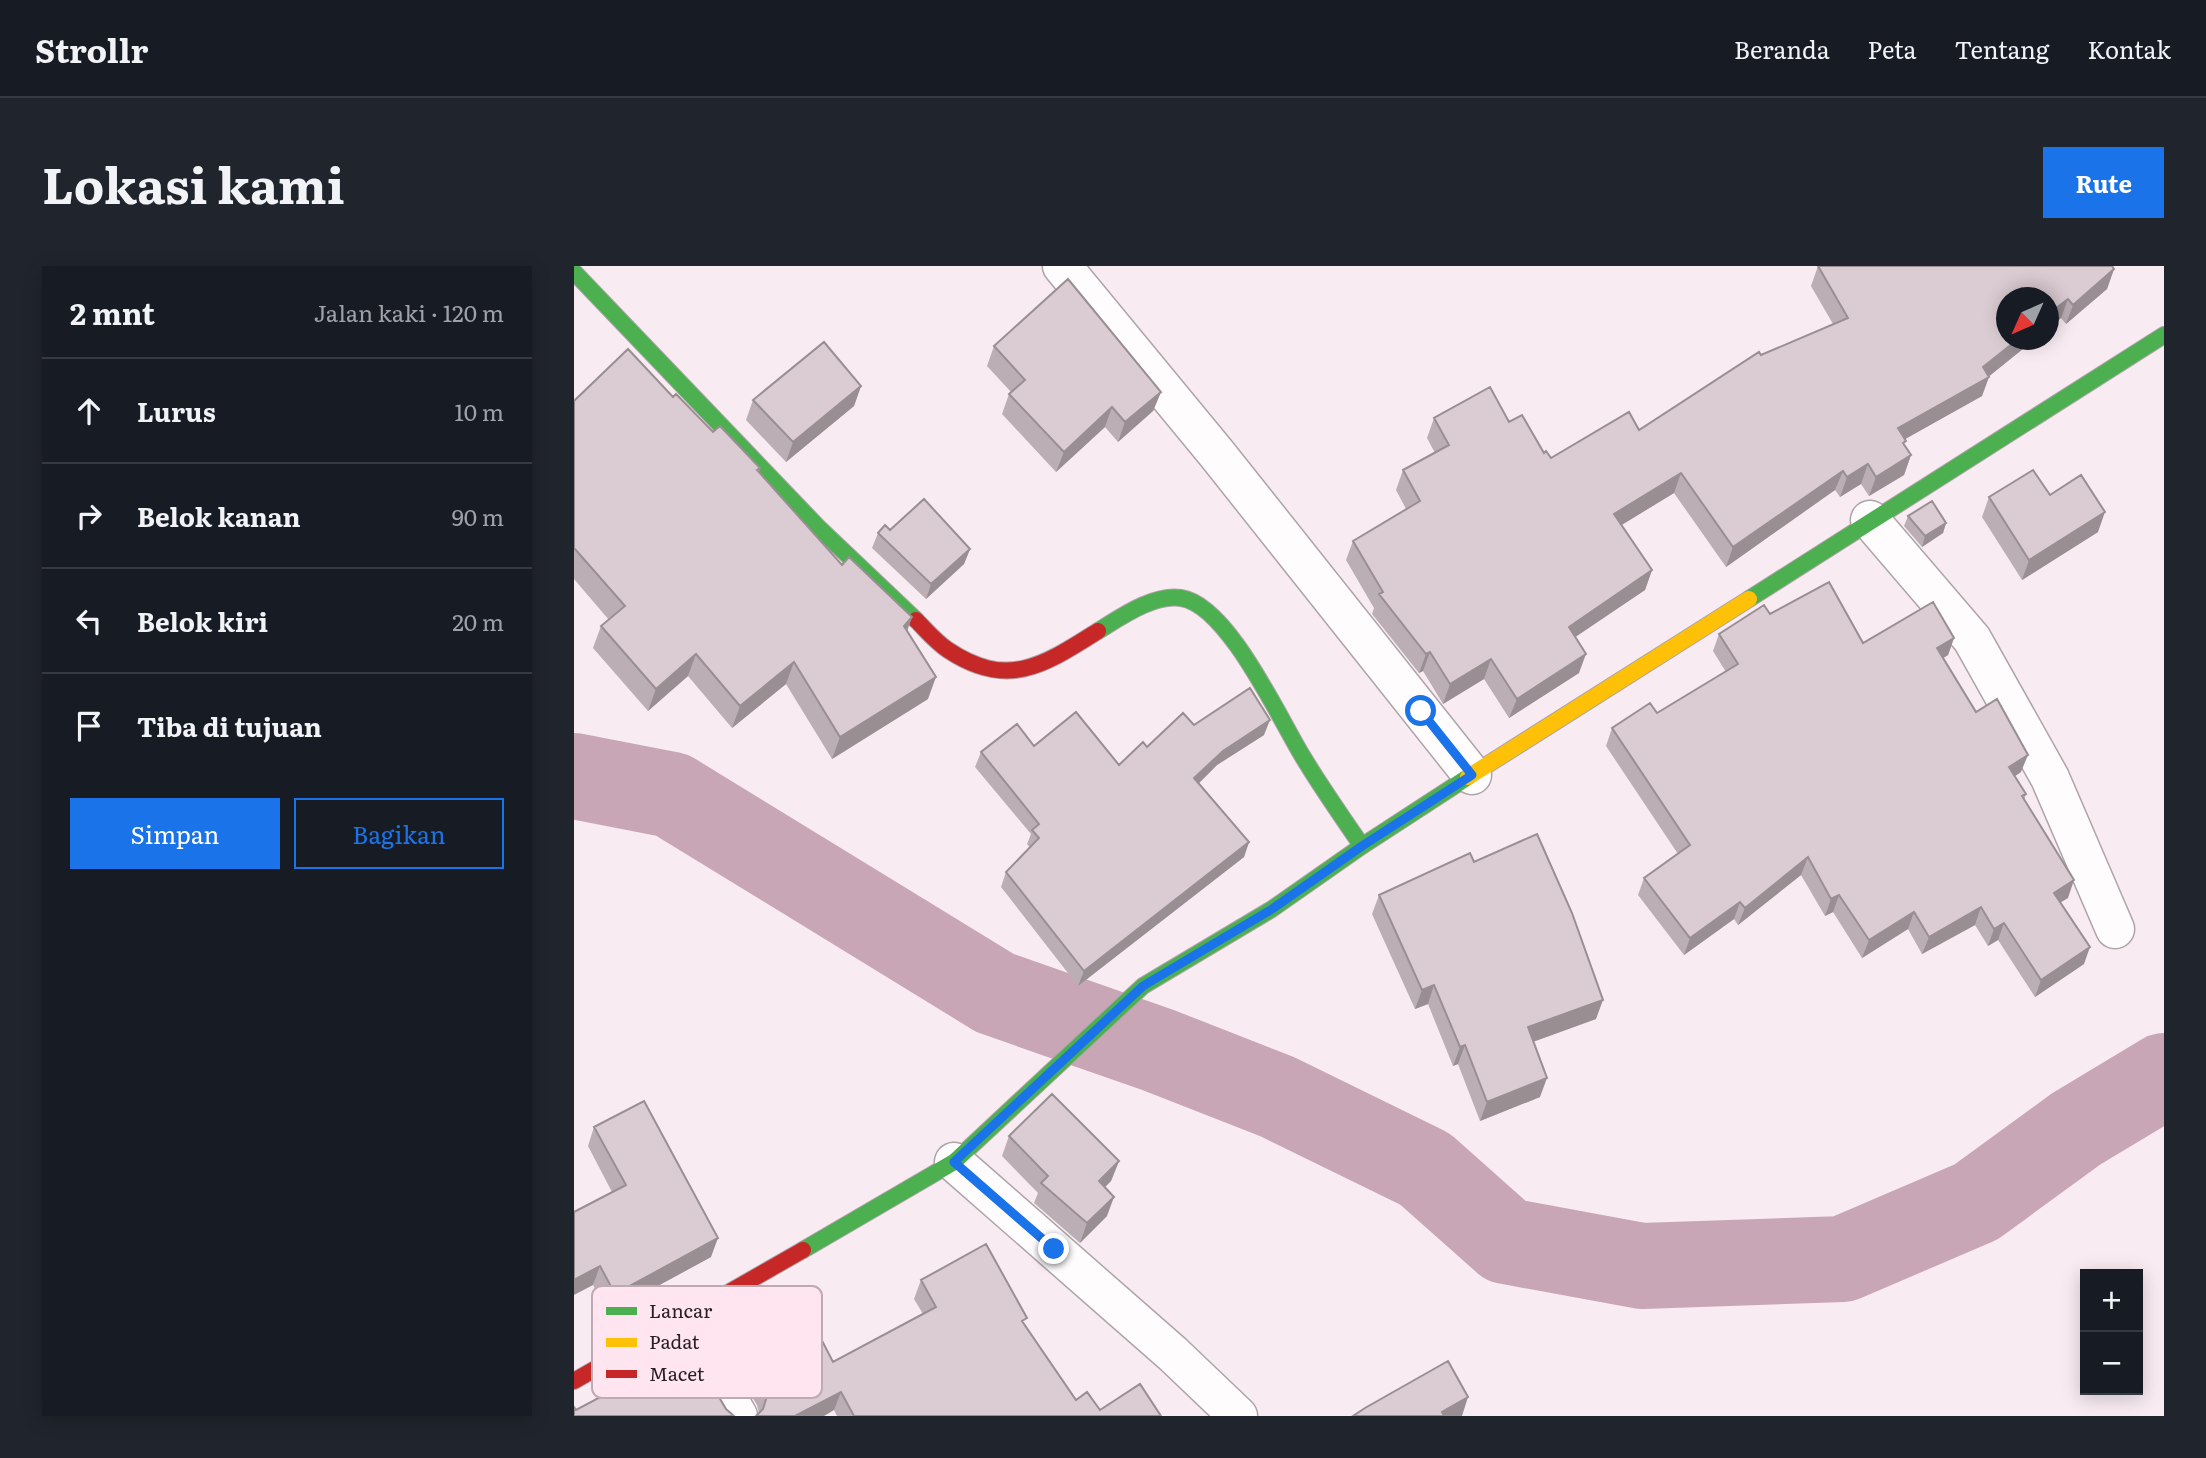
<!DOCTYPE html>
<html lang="id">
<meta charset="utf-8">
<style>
:root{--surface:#171b24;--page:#20242c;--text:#f1f3f6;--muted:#9ea1a6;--line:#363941;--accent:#1a73e8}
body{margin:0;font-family:Literata,serif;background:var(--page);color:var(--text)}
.controls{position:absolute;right:21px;bottom:21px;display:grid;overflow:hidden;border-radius:0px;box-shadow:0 4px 18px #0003}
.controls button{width:63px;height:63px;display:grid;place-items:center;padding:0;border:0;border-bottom:2px solid var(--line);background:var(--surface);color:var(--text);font:35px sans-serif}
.compass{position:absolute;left:1422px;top:21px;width:63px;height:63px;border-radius:50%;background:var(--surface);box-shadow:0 4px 18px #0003;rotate:225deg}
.stop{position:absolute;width:21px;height:21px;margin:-16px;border:5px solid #1a73e8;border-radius:50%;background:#fff}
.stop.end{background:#1a73e8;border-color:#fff;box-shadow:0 2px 7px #0008}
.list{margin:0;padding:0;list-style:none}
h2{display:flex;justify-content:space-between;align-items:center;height:91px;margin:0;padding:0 28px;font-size:30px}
h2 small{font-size:23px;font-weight:400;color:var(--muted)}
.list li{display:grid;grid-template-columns:46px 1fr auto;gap:21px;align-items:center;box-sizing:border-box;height:105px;padding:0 28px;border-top:2px solid var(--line)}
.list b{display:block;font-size:26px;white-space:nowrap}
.list em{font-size:23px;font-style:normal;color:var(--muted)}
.actions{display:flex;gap:14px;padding:21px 28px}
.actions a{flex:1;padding:16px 0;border:2px solid var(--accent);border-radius:0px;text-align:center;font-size:24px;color:var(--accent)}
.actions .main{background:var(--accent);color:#fff}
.icon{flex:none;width:38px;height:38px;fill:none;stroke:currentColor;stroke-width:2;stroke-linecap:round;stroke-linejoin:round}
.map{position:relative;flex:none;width:1590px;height:1150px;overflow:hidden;border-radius:0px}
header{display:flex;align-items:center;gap:42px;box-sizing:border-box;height:98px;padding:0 35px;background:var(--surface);border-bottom:2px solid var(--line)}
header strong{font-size:33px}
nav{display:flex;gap:38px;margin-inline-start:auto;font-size:24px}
.intro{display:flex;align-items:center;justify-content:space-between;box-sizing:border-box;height:168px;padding:0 42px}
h1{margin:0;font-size:49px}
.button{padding:18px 32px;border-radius:0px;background:var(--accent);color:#fff;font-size:24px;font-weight:700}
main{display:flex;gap:42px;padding:0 42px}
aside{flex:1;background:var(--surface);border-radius:0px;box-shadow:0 4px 18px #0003}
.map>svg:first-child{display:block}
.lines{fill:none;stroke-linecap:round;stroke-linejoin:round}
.river{stroke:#c8a6b6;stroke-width:86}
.street-casing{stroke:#ada4a8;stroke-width:41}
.fast-casing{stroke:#ada4a8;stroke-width:18}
.slow-casing{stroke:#ada4a8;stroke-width:18}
.jam-casing{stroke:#ada4a8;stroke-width:18}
.street{stroke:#fefcfd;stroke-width:38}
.fast{stroke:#4caf50;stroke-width:16}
.slow{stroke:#ffc107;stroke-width:16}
.jam{stroke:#c62828;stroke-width:16}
.wall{fill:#bbafb5}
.shaded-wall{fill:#998f93}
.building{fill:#daccd2;stroke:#998f93;stroke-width:2}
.route{stroke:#1a73e8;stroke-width:9}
.key{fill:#fee5f0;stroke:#beaab2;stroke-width:2}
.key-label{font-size:19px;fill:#281f23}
</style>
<header>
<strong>Strollr</strong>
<nav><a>Beranda</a><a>Peta</a><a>Tentang</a><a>Kontak</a></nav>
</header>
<div class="intro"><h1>Lokasi kami</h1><a class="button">Rute</a></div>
<main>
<aside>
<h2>2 mnt<small>Jalan kaki · 120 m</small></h2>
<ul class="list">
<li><svg class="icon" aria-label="ahead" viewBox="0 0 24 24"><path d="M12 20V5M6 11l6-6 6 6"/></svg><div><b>Lurus</b></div><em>10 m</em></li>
<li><svg class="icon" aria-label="right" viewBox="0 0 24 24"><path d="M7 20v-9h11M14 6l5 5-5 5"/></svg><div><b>Belok kanan</b></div><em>90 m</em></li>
<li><svg class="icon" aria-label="left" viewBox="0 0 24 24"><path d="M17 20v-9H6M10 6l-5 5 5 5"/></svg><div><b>Belok kiri</b></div><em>20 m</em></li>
<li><svg class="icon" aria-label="arrive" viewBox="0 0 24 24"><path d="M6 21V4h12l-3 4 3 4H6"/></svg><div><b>Tiba di tujuan</b></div></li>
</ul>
<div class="actions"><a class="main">Simpan</a><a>Bagikan</a></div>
</aside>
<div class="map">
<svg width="1590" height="1150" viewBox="0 0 1590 1150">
<rect width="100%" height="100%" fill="#f8ebf1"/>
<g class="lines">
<path class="river" d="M0 510 98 529 421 727 584 784 704 831 851 903 932 975 1068 1000 1269 993 1402 936 1502 863 1590 810"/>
<defs>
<path id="street" d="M488 0 643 188 898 509
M1296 254 1398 373 1476 512 1541 663
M380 896 599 1088 664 1150
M108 1055 164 1150"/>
<path id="fast" d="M0 6 244 261 342 354
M1175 333 1590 69
M524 365C547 351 579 328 607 332 654 339 705 452 729 491 747 521 768 551 788 580
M229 984 380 896 569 720 698 643 788 580 894 511"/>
<path id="slow" d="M894 511 1175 333"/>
<path id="jam" d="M342 354C352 364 362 376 374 384 434 424 470 399 524 365
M0 1115 229 984"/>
</defs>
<use href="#street" class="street-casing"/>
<use href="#fast" class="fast-casing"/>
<use href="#slow" class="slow-casing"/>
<use href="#jam" class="jam-casing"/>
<use href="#street" class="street"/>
<use href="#fast" class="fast"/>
<use href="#slow" class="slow"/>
<use href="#jam" class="jam"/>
</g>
<path class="wall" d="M1244 0 1540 3 1533 23 1492 58 1487 52 1415 110 1408 130 1331 173 1330 179 1337 189 1330 209 1295 230 1287 218 1266 231 1261 224 1152 301 1100 227 1047 259 1078 304 1071 324 1001 371 1005 407 935 452 910 413 869 438 849 405 845 407 798 348 800 342 772 294 779 275 832 243 822 224 829 204 861 187 853 172 860 152 935 156 977 192 1065 164 1187 89 1259 58 1237 20Z
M420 80 587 126 579 145 544 176 531 161 482 206 428 148 435 128 437 126 413 100Z
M287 120 280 140 212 196 172 154 179 134Z
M99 131 139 166 186 202 185 206 268 299 338 351 333 365 354 433 258 493 212 418 158 462 114 410 74 445 19 382 27 360 35 354 0 313V135Z
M1476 229 1524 266 1448 314 1408 251 1415 231Z
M1334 250 1372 257 1369 267 1348 281 1330 260Z
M316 264 396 283 390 298 352 333 298 282 304 267Z
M1196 348 1289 377 1380 372 1374 389 1369 392 1402 446 1447 506 1441 510 1452 528 1450 534 1494 632 1486 636 1510 698 1461 731 1424 674 1414 680 1401 659 1348 688 1334 663 1288 692 1259 646 1251 650 1227 609 1164 659 1160 653 1110 689 1064 629 1070 612 1104 588 1032 480 1038 462 1083 447 1152 406 1139 385 1145 368Z
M620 459 690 469 643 499 625 517 675 576 670 591 504 720 427 621 432 606 456 582 453 578 457 568 401 501 407 486 460 480 545 499 573 481Z
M900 596 1022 753 959 776 966 831 906 855 884 798 879 800 854 738 841 743 798 648 805 629Z
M20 861 137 991 34 1047 19 1019 38 926 14 880Z
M435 870 545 895 537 915 531 921 533 950 506 977 460 937 464 927 428 890Z
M347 1014 450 1059 502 1134 526 1144 587 1150H263L260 1144 185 1147 183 1139 166 1111 173 1092 259 1096 349 1048 340 1033Z"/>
<path class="shaded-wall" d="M1540 3 1533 23 1492 58 1499 39Z
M1494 33 1487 52 1474 62V48Z
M1443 74H1460L1413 112 1415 111 1408 130 1317 181 1324 162 1409 101Z
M287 120 280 140 212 196 219 176Z
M587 126 579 145 544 176 551 156Z
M538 141 531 161 482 206 490 186Z
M1337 189 1330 209 1295 230 1302 211Z
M1294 198 1287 218 1266 231 1273 211Z
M1269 205 1261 224 1152 301 1159 281Z
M1107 207 1100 227 1033 268 1040 248Z
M1531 246 1524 266 1448 314 1455 294Z
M1372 257 1369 267 1348 281 1351 270Z
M396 283 390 298 352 333 357 318Z
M1078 304 1071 324 988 380 995 361Z
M338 351 330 373V360Z
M1380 372 1374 389 1357 400 1363 382Z
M856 386 849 405 845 407 852 388Z
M122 388 114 410 74 445 82 423Z
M1012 388 1005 407 935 452 943 433Z
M917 393 910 413 869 438 876 418Z
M220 396 212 418 158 462 166 440Z
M362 411 354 433 258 493 266 471Z
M696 454 690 469 643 499 615 527 620 512 649 485Z
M1454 489 1447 506 1429 518 1435 501Z
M675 576 670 591 504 720 510 705Z
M1234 591 1227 609 1164 659 1171 642Z
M1500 614 1494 632 1474 644 1480 627Z
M1265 629 1259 646 1251 650 1257 633Z
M1166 636 1160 653 1110 689 1116 672Z
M1407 641 1401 659 1348 688 1355 671Z
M1340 646 1334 663 1288 692 1295 674Z
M1430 657 1424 674 1414 680 1420 663Z
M1516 681 1510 698 1461 731 1467 714Z
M860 719 854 738 841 743 848 724Z
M1029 734 1022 753 947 780 954 761Z
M891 779 884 798 879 800 886 781Z
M973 812 966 831 906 855 913 836Z
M545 895 537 915 517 935 525 915Z
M540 931 533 950 506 977 513 957Z
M144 972 137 991 34 1047 41 1028Z
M26 1000 19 1019 0 1029V1014Z
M267 1126 260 1144 250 1150H221Z
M894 1131 888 1150H866L868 1146Z"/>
<path class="building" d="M1244 0H1538L1540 3 1499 39 1494 33 1474 48V32H1432V74H1443L1409 101 1415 111 1324 162 1332 175 1329 177 1337 189 1302 211 1294 198 1273 211 1269 205 1159 281 1107 207 1040 248 1078 304 995 361 1012 388 943 433 917 393 876 418 856 386 852 388 805 328 809 326 779 275 846 235 829 204 875 179 860 152 916 121 935 156 948 149 970 187 972 185 977 192 1055 146 1065 164 1185 86 1187 89 1274 52Z
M494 13 587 126 551 156 538 141 490 186 435 128 451 114 420 80Z
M250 76 287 120 219 176 179 134Z
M54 83 99 131 102 128 139 166 146 160 186 202 183 204 268 299 275 291 338 351 330 360 362 411 266 471 220 396 166 440 122 388 82 423 27 360 51 340 0 282V135Z
M1459 204 1476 229 1507 209 1531 246 1455 294 1415 231Z
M350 233 396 283 357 318 304 267 311 259 316 264Z
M1358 235 1372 257 1351 270 1334 250Z
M1255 316 1289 377 1359 336 1380 372 1363 382 1402 446 1423 433 1454 489 1435 501 1452 528 1448 530 1500 614 1480 627 1516 681 1467 714 1430 657 1420 663 1407 641 1355 671 1340 646 1295 674 1265 629 1257 633 1234 591 1171 642 1166 636 1116 672 1070 612 1116 579 1038 462 1076 437 1083 447 1164 398 1145 368 1190 339 1196 348Z
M676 422 696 454 649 485 620 512 675 576 510 705 432 606 465 572 458 564 465 558 407 486 443 458 460 480 502 446 545 499 569 476 573 481 609 447 620 459Z
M963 568 998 647 1029 734 954 761 973 812 913 836 891 779 886 781 860 719 848 724 805 629 896 587 900 596Z
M478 828 545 895 525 915 540 931 513 957 467 917 474 910 435 870Z
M70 835 144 972 41 1028 26 1000 0 1014V946L52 919 20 861Z
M412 978 453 1052 448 1055 502 1134 513 1126 526 1144 566 1118 587 1150H280L267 1126 221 1150H182L189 1143 193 1130 190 1120 173 1092 239 1057 259 1096 362 1041 347 1014Z
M117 1083 152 1143 160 1150H0V1141L2 1144Z
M874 1095 894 1131 868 1146 870 1150H779L791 1142Z"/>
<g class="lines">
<path class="route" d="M480 983 380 896 569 720 698 643 788 580 898 509 847 445"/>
</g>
<rect x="18" y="1020" width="230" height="112" rx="10" class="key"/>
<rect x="32" y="1041" width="31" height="8" fill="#4caf50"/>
<rect x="32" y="1072" width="31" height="9" fill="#ffc107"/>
<rect x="32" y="1104" width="31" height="8" fill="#c62828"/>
<g class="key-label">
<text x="75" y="1052">Lancar</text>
<text x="75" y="1083">Padat</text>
<text x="75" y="1115">Macet</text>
</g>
</svg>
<div class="controls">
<button>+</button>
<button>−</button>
</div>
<svg class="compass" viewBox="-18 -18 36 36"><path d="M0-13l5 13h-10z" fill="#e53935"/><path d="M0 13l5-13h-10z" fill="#9ea1a6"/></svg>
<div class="stop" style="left:847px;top:445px"></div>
<div class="stop end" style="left:480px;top:983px"></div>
</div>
</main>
